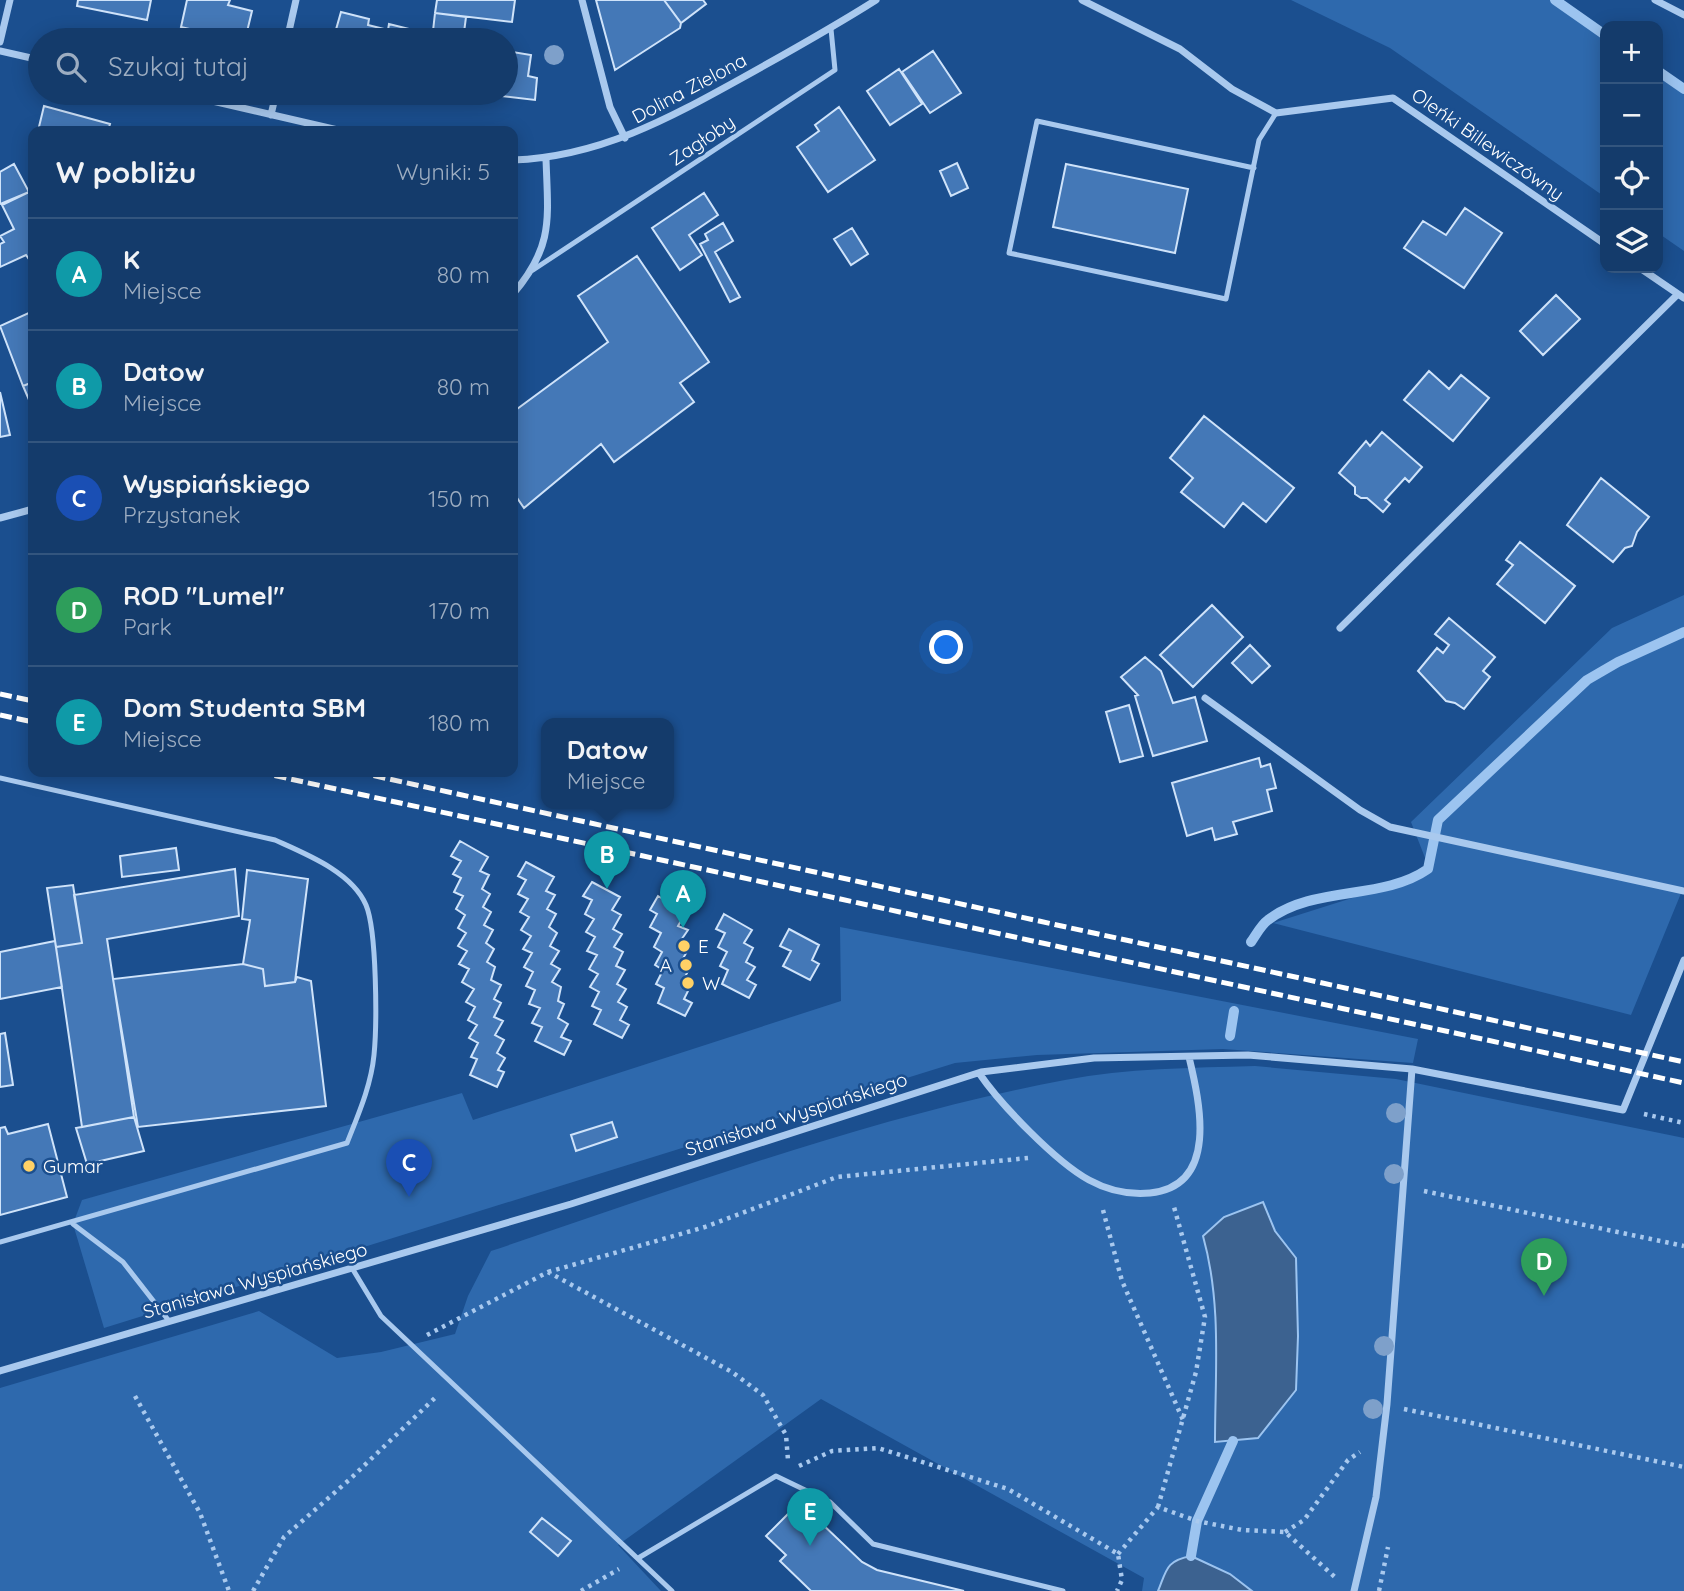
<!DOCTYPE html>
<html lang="pl">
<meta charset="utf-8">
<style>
:root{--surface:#143b6b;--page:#1d4271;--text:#f1f3f6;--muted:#9dadc1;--line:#33557e;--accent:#ffd166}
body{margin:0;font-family:Quicksand,sans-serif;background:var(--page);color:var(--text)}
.controls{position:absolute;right:21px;top:21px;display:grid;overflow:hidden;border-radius:14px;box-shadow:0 4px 18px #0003}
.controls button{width:63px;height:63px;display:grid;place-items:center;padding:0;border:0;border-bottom:2px solid var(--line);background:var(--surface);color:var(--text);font:35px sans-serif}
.you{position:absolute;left:947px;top:648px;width:24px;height:24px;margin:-18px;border:5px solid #fff;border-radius:50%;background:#1a73e8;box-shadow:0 0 0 10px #1a73e833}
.badge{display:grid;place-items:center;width:46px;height:46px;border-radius:50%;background:var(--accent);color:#fff;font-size:23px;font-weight:700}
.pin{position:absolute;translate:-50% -58px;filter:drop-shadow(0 2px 4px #0008)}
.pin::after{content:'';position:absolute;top:37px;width:24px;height:21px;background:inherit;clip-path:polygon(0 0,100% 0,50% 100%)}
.popup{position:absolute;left:541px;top:718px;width:133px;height:91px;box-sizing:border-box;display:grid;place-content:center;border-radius:14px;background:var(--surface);filter:drop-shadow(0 2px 5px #0005);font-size:23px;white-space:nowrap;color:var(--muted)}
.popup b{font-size:26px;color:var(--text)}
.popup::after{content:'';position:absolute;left:50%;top:100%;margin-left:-14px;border:14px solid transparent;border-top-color:var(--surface)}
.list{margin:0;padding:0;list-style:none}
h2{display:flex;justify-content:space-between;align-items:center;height:91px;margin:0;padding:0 28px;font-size:30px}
h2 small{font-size:23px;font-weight:400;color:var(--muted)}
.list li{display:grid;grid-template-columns:46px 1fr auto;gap:21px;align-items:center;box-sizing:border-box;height:112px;padding:0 28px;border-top:2px solid var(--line)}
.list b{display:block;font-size:26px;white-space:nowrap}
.list p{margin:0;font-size:23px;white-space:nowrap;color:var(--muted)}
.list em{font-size:23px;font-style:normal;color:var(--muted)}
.icon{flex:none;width:38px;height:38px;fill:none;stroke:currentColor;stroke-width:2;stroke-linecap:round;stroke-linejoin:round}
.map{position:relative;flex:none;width:1684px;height:1591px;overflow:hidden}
.search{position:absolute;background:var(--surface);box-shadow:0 4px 18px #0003;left:28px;top:28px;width:490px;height:77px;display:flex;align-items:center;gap:18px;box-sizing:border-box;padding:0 24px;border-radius:38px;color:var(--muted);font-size:26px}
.panel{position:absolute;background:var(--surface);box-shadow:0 4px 18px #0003;left:28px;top:126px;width:490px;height:651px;border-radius:14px}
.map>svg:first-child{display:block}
.green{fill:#2e69ad;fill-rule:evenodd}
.water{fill:#3c6290;stroke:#9cc4f0;stroke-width:2}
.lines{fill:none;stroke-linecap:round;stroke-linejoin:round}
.stream{stroke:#9cc4f0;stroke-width:10}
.building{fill:#4478b7;stroke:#cfe3fa;stroke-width:2}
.path{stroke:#a9c9ee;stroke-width:4.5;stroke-dasharray:3.5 5;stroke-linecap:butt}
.lane{stroke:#a9c9ee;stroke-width:5}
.street{stroke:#a9c9ee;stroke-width:7}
.rail{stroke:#fff;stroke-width:5;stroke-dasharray:12 5;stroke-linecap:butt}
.tree{fill:#7ea0ca}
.poi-dot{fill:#ffd166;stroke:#1b4f8f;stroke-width:2.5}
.labels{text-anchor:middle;stroke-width:5;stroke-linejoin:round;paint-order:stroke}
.street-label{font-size:19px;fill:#fff;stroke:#1b4f8f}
.poi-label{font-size:19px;fill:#fff;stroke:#1b4f8f;text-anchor:start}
</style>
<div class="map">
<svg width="1684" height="1591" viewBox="0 0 1684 1591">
<rect width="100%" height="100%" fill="#1b4f8f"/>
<path class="green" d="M1291 0H1561L1605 31V197L1390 48Z
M1658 69 1684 87V251L1658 233Z
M1684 595V886L1631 1015 1273 923 1431 873 1411 822 1612 628Z
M840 927 1418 1039 1413 1063 1223 1049 1037 1055 955 1063 104 1328 73 1224 82 1200 462 1093 473 1120 841 1001Z
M1255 1066 1396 1079 1684 1138V1591H1142L1144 1578 821 1399 618 1545 661 1591H0V1388L259 1311 337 1358 381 1352 455 1334 468 1296 491 1251C680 1188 869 1117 1065 1080 1127 1068 1191 1068 1255 1066ZM1263 1202 1275 1231 1296 1258 1298 1336 1296 1390 1258 1438 1215 1442C1215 1372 1222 1304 1203 1236Z"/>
<path class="water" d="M1263 1202 1275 1231 1296 1258 1298 1336 1296 1390 1258 1438 1215 1442C1215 1373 1222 1304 1203 1236L1224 1217Z
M1191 1556 1230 1574 1252 1591H1158C1167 1569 1166 1561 1191 1556Z"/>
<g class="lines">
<path class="stream" d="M1555 0 1605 35
M1658 71 1684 89
M1251 942C1256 935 1261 925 1268 920 1314 885 1382 901 1428 869L1438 820 1587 680 1618 662 1684 632
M1230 1036 1234 1011
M1191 1556 1197 1521 1233 1441"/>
</g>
<path class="building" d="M78 0H151L147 20 77 6Z
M187 0H230L228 5 252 11 245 40H218L219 36 181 27Z
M437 0H515L512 22 435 13Z
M596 0H664L681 23 680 28 615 70Z
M664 0H703L706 4 681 23Z
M341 12 369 19 368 25 388 30 389 24 413 30 410 40H333Z
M435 13 466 17 463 40H432Z
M506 51 531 55 528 76 537 78 535 100 476 93H506Z
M933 51 961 93 930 113 902 72Z
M899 69 922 104 890 125 867 91Z
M44 106 110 124 108 131H38Z
M839 107 875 160 828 192 797 147 819 131 815 125Z
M957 163 968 188 951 196 940 171Z
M14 164 29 192 0 204V172Z
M1066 164 1188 189 1175 253 1053 227Z
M29 192 33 200V265L26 255 0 267V244L4 242 0 236 14 229 2 205Z
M704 193 718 215 689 235 702 255 680 270 652 228Z
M1465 208 1502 233 1464 288 1404 248 1423 221 1446 235Z
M723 223 733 241 715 252 740 297 730 302 700 244 708 240 705 234Z
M852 228 868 254 851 265 834 239Z
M637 256 709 362 680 383 694 402 614 462 601 444 524 508 513 492V412L608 342 578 296Z
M1556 295 1580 319 1543 355 1520 331Z
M33 311V382L23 386 0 326Z
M1429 371 1449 389 1461 375 1489 398 1453 441 1404 400Z
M33 382V409L23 386Z
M0 392 10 435 0 437Z
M1204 416 1294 488 1266 522 1243 503 1224 527 1181 492 1193 478 1170 458Z
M1382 432 1422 467 1409 482 1405 478 1385 500 1390 504 1383 512 1367 498H1361L1355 494V487L1339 473 1366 441 1370 446Z
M1601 478 1649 517 1637 532 1632 546 1625 548 1613 562 1567 525Z
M1520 542 1575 586 1545 623 1497 584 1513 565 1506 560Z
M1212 605 1243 637 1193 687 1160 655Z
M1449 618 1495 657 1483 671 1490 677 1464 709 1455 703 1446 701 1418 671 1437 648 1443 653 1449 645 1435 634Z
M1250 645 1270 666 1252 683 1232 663Z
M1145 657 1161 671 1173 703 1195 697 1207 741 1153 756 1135 696 1138 695 1121 677Z
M1129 705 1143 756 1120 762 1106 712Z
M1259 758 1261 767 1270 764 1276 788 1267 790 1272 811 1233 822 1237 834 1215 840 1212 828 1187 836 1172 783Z
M460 841 488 857 480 871 489 875 482 889 490 894 483 907 491 912 484 925 493 930 486 943 494 949 487 962 495 967 491 980 501 985 494 999 501 1003 494 1017 503 1021 495 1035 504 1040 497 1053 505 1058 498 1070 504 1072 497 1087 470 1075 477 1059 471 1057 478 1043 469 1038 477 1025 468 1020 475 1007 466 1002 474 989 462 982 469 969 459 964 467 951 458 946 466 933 458 928 465 915 456 909 463 896 454 892 461 878 453 874 461 861 451 856Z
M176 848 179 870 122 877 120 856Z
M526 862 554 877 546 891 555 895 547 909 556 914 549 927 557 933 550 946 559 951 551 964 560 969 552 982 561 987 558 1001 564 1004 558 1018 568 1024 561 1037 571 1041 564 1055 535 1041 542 1027 532 1023 540 1008 529 1004 535 990 526 986 533 972 524 967 532 953 523 949 531 936 521 930 529 917 520 912 528 899 518 894 526 880 518 876Z
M235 869 239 916 107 939 134 1117 82 1127 56 947 82 943 74 895Z
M247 870 308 879 295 982 265 986 263 969 243 964 250 920 242 919Z
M592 882 620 897 612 910 621 915 613 929 622 934 614 947 623 952 616 966 625 970 617 984 626 989 618 1002 627 1007 620 1020 629 1025 622 1038 594 1024 601 1010 592 1006 599 992 590 987 598 974 589 969 597 955 587 951 595 937 586 932 594 919 585 914 592 900 583 896Z
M73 885 82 943 56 947 47 888Z
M658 896 686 912 678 926 688 930 679 943 689 948 681 962 690 967 683 981 691 985 684 999 692 1003 685 1016 658 1003 664 988 656 984 663 970 655 965 662 952 654 947 661 933 650 927 657 914 650 910Z
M724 914 752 930 744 943 753 948 746 962 755 967 747 980 756 985 749 998 722 984 728 970 720 966 727 952 718 947 725 933 716 929Z
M789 929 819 945 812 960 819 964 810 980 783 966 791 951 780 946Z
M55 941 62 987 0 999V952Z
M243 964 263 969 265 986 295 982 297 977 311 981 326 1106 138 1127 113 979Z
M5 1033 13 1085 0 1087V1034Z
M134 1117 144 1151 87 1164 76 1128Z
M612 1122 617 1137 576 1151 571 1135Z
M48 1124 67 1197 0 1215V1128L5 1127 8 1134Z
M793 1509 813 1527 819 1521 862 1562 877 1570 964 1591H811L780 1561 786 1555 766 1536Z
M542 1518 571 1541 558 1556 530 1532Z"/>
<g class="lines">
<path class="path" d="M1644 1114 1684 1123
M1424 1191 1684 1246
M1103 1210 1122 1281 1183 1420
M548 1272 705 1227 837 1177 1028 1158
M427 1335 548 1272 732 1372 763 1395 786 1435 788 1460
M135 1396 200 1513 229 1591
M1404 1409 1684 1467
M799 1466 832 1451 878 1448 1008 1489 1118 1554 1122 1580 1117 1591
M1158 1507 1196 1372 1205 1317 1174 1207
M1285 1532 1304 1520 1348 1460 1360 1452
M1118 1554 1158 1507 1197 1521 1242 1530 1285 1532 1337 1579
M253 1591 284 1537 349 1480 438 1395
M581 1591 619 1569
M1379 1591 1388 1547"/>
<path class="lane" d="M1254 168 1037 121 1009 253 1226 299 1259 140 1276 113
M533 270 835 70 831 29
M0 778 275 840C306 854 352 872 366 905 377 931 377 1025 374 1055 371 1086 358 1115 347 1143L0 1242
M73 1224 123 1262 169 1321
M352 1268 381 1316 672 1591
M640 1557 776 1476 830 1502 873 1544 1063 1591"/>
<path class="street" d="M582 0 610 107 625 138
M1082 0 1180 49 1232 89 1276 113 1393 98 1605 244
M1655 0 1684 15
M287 40 296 0
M0 42 10 0
M0 51 40 60
M178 93 342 131
M271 115 276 93
M513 160C599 157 668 119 742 78 787 53 832 28 876 0
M1640 268 1684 298
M513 294C554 246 548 219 546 159
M0 518 33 509
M1340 628 1678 294
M1205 698 1360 810 1390 827 1684 891
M979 1073C1000 1104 1056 1162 1089 1180 1109 1191 1128 1195 1150 1193 1219 1186 1200 1103 1189 1057
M0 1371 571 1204 981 1072 1094 1058 1248 1055 1412 1069 1623 1110 1684 960
M1354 1591 1376 1497 1387 1404 1412 1069"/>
<path class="rail" d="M0 694 33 701
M0 715 33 722
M258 772 1684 1083
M357 772 1684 1062"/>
</g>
<g class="tree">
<circle cx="554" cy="55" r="10"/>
<circle cx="1396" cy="1113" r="10"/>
<circle cx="1394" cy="1174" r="10"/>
<circle cx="1384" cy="1346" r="10"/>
<circle cx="1373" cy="1409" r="10"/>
</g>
<g class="poi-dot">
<circle cx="684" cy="946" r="7"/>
<circle cx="686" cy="965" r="7"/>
<circle cx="688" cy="983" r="7"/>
<circle cx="29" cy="1166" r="7"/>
</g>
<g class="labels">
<g class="street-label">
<text transform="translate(689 88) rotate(-28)" y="7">Dolina Zielona</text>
<text transform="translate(702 140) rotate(-34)" y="7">Zagłoby</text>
<text transform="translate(1488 144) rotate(35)" y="7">Oleńki Billewiczówny</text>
<text transform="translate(796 1114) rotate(-18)" y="7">Stanisława Wyspiańskiego</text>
<text transform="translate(255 1280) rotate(-16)" y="7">Stanisława Wyspiańskiego</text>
</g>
<g class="poi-label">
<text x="698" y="953">E</text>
<text x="672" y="972" text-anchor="end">A</text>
<text x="702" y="990">W</text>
<text x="43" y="1173">Gumar</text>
</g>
</g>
</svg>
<div class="controls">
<button>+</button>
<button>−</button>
<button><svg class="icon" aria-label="locate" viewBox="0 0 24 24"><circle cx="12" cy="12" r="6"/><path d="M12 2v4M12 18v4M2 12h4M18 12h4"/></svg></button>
<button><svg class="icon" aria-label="layers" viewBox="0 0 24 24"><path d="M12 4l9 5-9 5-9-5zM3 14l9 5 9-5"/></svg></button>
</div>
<div class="you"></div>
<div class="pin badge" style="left:683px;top:928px;background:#0f9aa8">A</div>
<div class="pin badge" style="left:607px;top:889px;background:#0f9aa8">B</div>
<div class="popup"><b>Datow</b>Miejsce</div>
<div class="pin badge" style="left:409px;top:1197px;background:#1a4fb4">C</div>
<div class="pin badge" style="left:1544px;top:1296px;background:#2e9e5b">D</div>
<div class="pin badge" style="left:810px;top:1546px;background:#0f9aa8">E</div>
<div class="search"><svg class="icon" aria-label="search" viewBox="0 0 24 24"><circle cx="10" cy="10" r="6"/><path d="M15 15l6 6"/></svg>Szukaj tutaj</div>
<section class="panel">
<h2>W pobliżu<small>Wyniki: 5</small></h2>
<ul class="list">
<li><span class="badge" style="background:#0f9aa8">A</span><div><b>K</b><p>Miejsce</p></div><em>80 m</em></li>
<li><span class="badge" style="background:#0f9aa8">B</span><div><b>Datow</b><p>Miejsce</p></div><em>80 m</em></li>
<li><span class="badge" style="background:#1a4fb4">C</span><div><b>Wyspiańskiego</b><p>Przystanek</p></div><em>150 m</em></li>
<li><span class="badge" style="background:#2e9e5b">D</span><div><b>ROD &quot;Lumel&quot;</b><p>Park</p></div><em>170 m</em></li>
<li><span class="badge" style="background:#0f9aa8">E</span><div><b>Dom Studenta SBM</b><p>Miejsce</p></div><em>180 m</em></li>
</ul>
</section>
</div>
